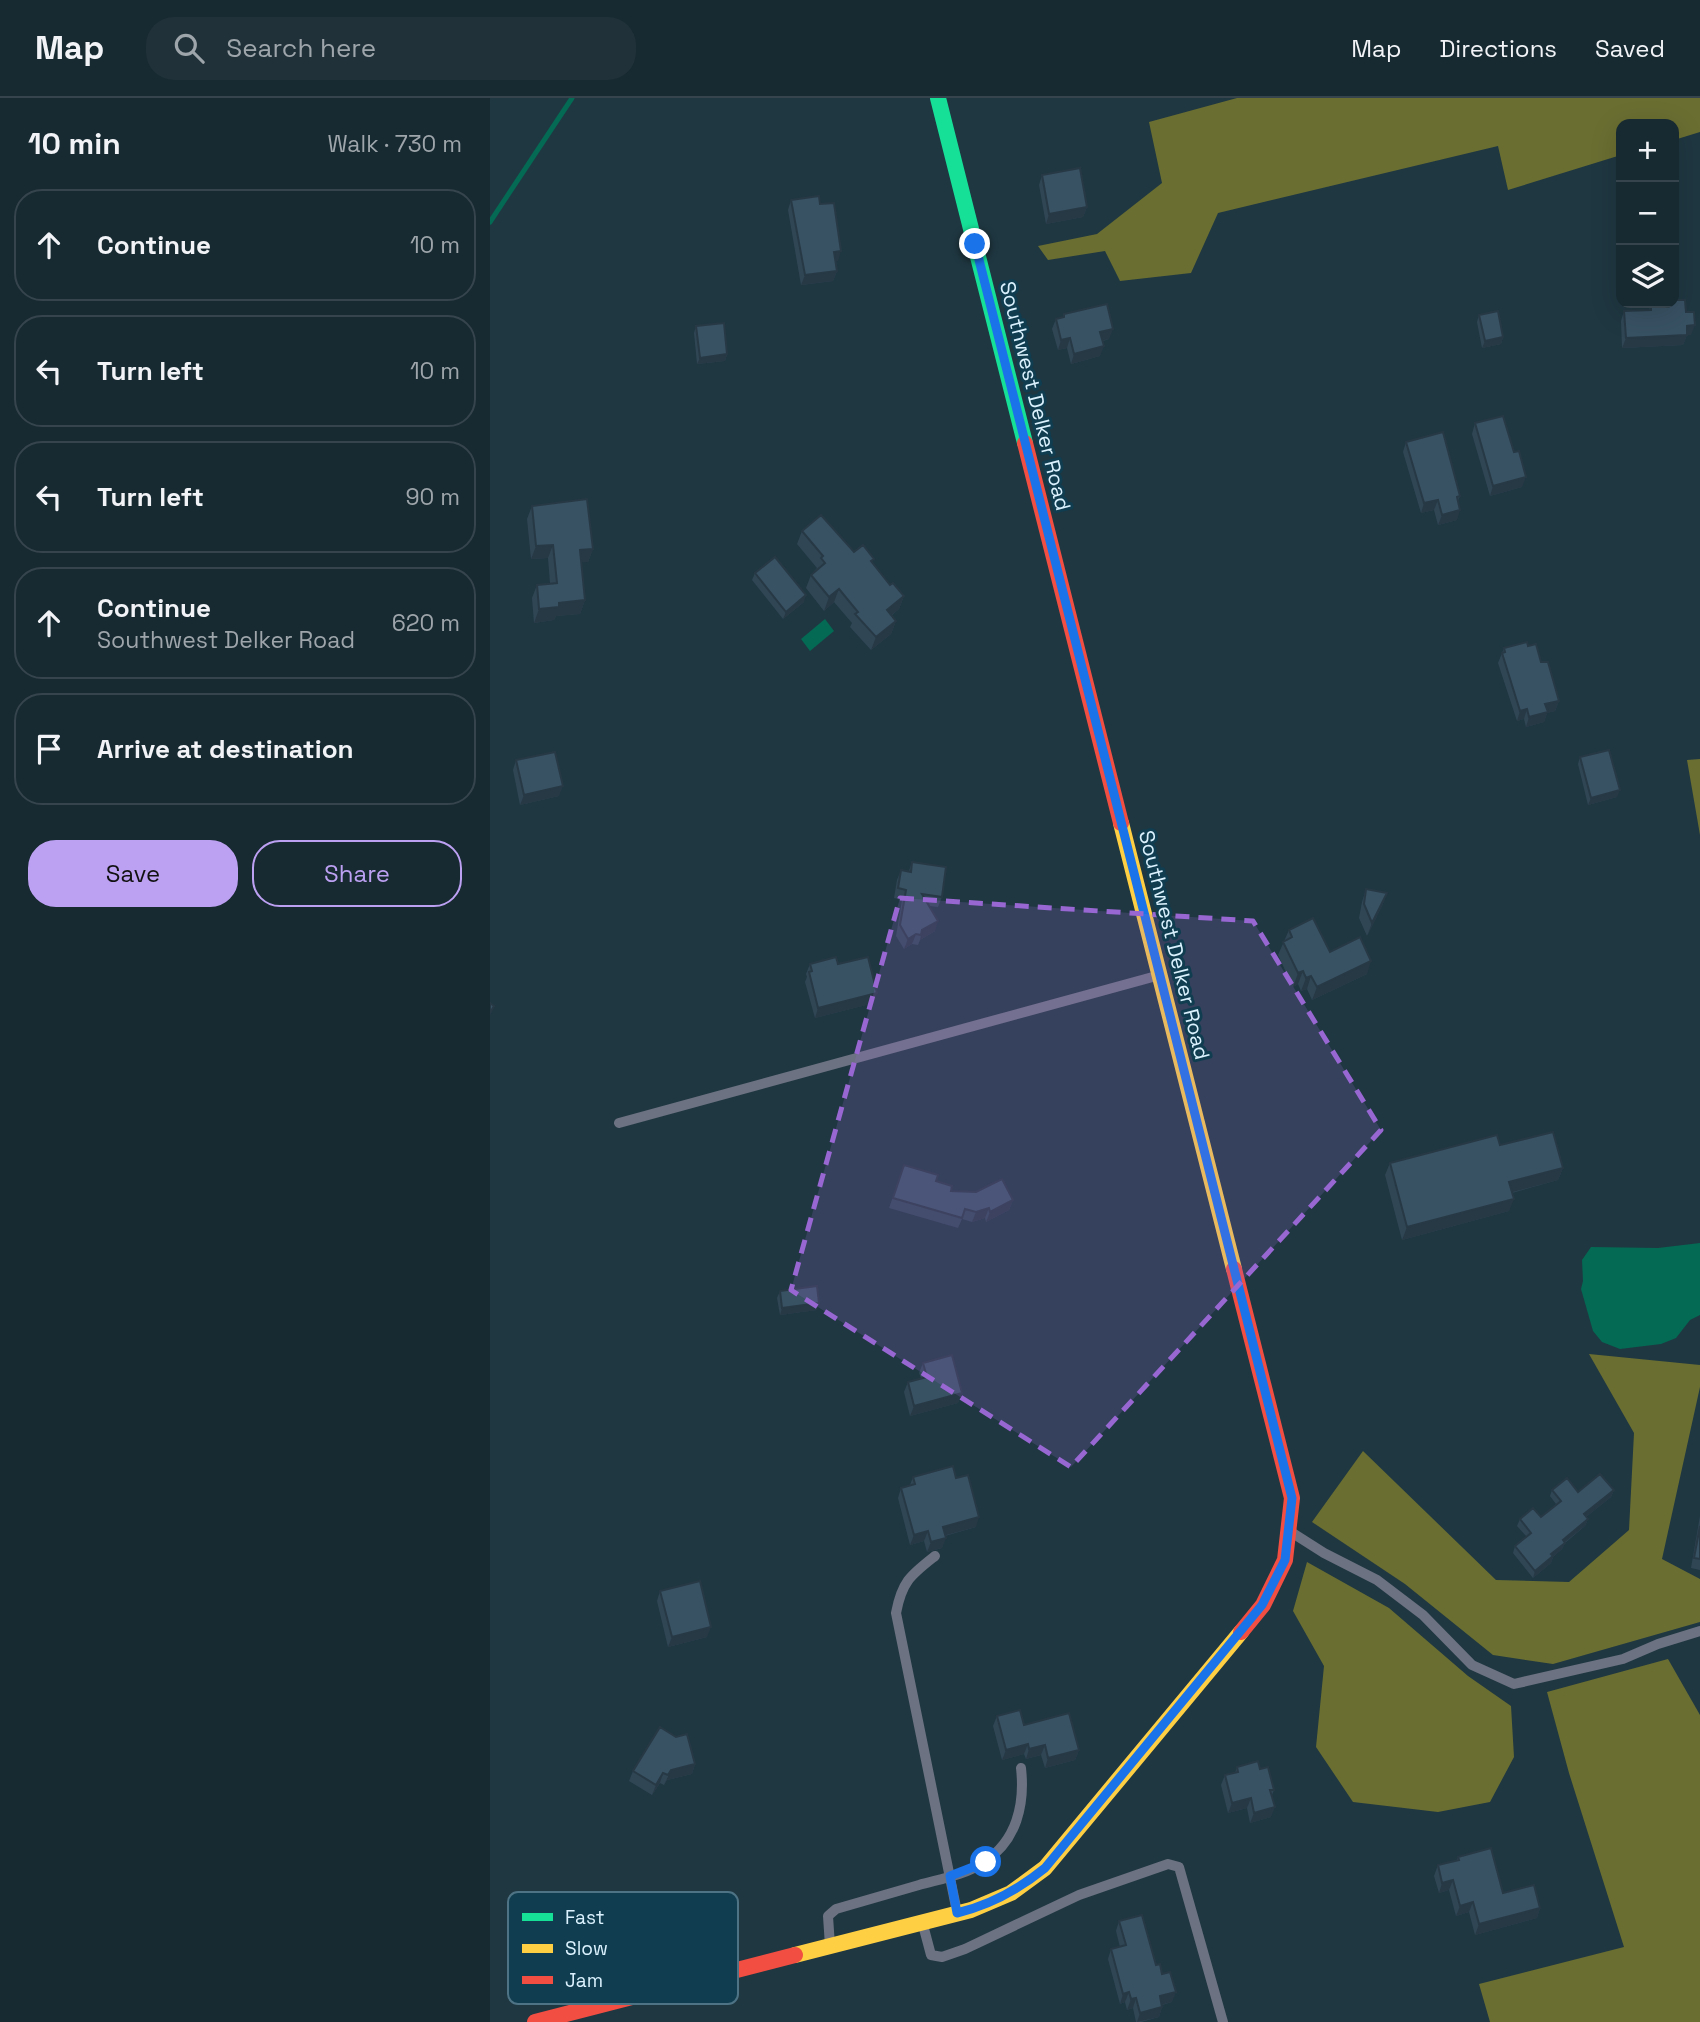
<!DOCTYPE html>
<meta charset="utf-8">
<style>
:root{--surface:#172931;--page:#203139;--text:#f1f3f6;--muted:#9ea6ab;--line:#36454d;--accent:#bca0f2}
body{margin:0;font-family:"Space Grotesk",sans-serif;background:var(--page);color:var(--text)}
.controls{position:absolute;right:21px;top:21px;display:grid;overflow:hidden;border-radius:14px;box-shadow:0 7px 28px #0002}
.controls button{width:63px;height:63px;display:grid;place-items:center;padding:0;border:0;border-bottom:2px solid var(--line);background:var(--surface);color:var(--text);font:35px sans-serif}
.stop{position:absolute;width:21px;height:21px;margin:-16px;border:5px solid #1a73e8;border-radius:50%;background:#fff}
.stop.end{background:#1a73e8;border-color:#fff;box-shadow:0 2px 7px #0008}
.list{margin:0;padding:0;list-style:none}
h2{display:flex;justify-content:space-between;align-items:center;height:91px;margin:0;padding:0 28px;font-size:30px}
h2 small{font-size:23px;font-weight:400;color:var(--muted)}
.list li{display:grid;grid-template-columns:46px 1fr auto;gap:21px;align-items:center;box-sizing:border-box;height:112px;margin:0 14px 14px;padding:0 14px;border:2px solid var(--line);border-radius:28px}
.list b{display:block;font-size:26px;white-space:nowrap}
.list p{margin:0;font-size:23px;white-space:nowrap;color:var(--muted)}
.list em{font-size:23px;font-style:normal;color:var(--muted)}
.actions{display:flex;gap:14px;padding:21px 28px}
.actions a{flex:1;padding:16px 0;border:2px solid var(--accent);border-radius:28px;text-align:center;font-size:24px;color:var(--accent)}
.actions .main{background:var(--accent);color:#111}
.icon{flex:none;width:38px;height:38px;fill:none;stroke:currentColor;stroke-width:2;stroke-linecap:round;stroke-linejoin:round}
.map{position:relative;flex:none;width:1210px;height:1924px;overflow:hidden}
header{display:flex;align-items:center;gap:42px;box-sizing:border-box;height:98px;padding:0 35px;background:var(--surface);border-bottom:2px solid var(--line)}
header strong{font-size:33px}
nav{display:flex;gap:38px;margin-inline-start:auto;font-size:24px}
.search{width:490px;height:63px;background:var(--page);display:flex;align-items:center;gap:18px;box-sizing:border-box;padding:0 24px;border-radius:28px;color:var(--muted);font-size:26px}
main{display:flex}
aside{flex:1;background:var(--surface)}
.map>svg:first-child{display:block}
.forest{fill:#6a6e31}
.water{fill:#046a54}
.lines{fill:none;stroke-linecap:round;stroke-linejoin:round}
.stream{stroke:#046a54;stroke-width:5}
.lane{stroke:#6c7281;stroke-width:10}
.fast{stroke:#16e098;stroke-width:16}
.slow{stroke:#ffcf43;stroke-width:16}
.jam{stroke:#f24e42;stroke-width:16}
.wall{fill:#304655}
.shaded-wall{fill:#273945}
.building{fill:#385163;stroke:#273945;stroke-width:2}
.route{stroke:#1a73e8;stroke-width:9}
.marked{fill:#9867d2;fill-opacity:0.2;stroke:#9867d2;stroke-width:5;stroke-dasharray:14 9;stroke-linejoin:round}
.labels{text-anchor:middle;stroke-width:6;stroke-linejoin:round;paint-order:stroke}
.street-label{font-size:21px;fill:#dbf2fe;stroke:#103d50}
.key{fill:#103d50;stroke:#4d7384;stroke-width:2}
.key-label{font-size:19px;fill:#dbf2fe}
</style>
<header>
<strong>Map</strong>
<div class="search"><svg class="icon" aria-label="search" viewBox="0 0 24 24"><circle cx="10" cy="10" r="6"/><path d="M15 15l6 6"/></svg>Search here</div>
<nav><a>Map</a><a>Directions</a><a>Saved</a></nav>
</header>
<main>
<aside>
<h2>10 min<small>Walk · 730 m</small></h2>
<ul class="list">
<li><svg class="icon" aria-label="ahead" viewBox="0 0 24 24"><path d="M12 20V5M6 11l6-6 6 6"/></svg><div><b>Continue</b></div><em>10 m</em></li>
<li><svg class="icon" aria-label="left" viewBox="0 0 24 24"><path d="M17 20v-9H6M10 6l-5 5 5 5"/></svg><div><b>Turn left</b></div><em>10 m</em></li>
<li><svg class="icon" aria-label="left" viewBox="0 0 24 24"><path d="M17 20v-9H6M10 6l-5 5 5 5"/></svg><div><b>Turn left</b></div><em>90 m</em></li>
<li><svg class="icon" aria-label="ahead" viewBox="0 0 24 24"><path d="M12 20V5M6 11l6-6 6 6"/></svg><div><b>Continue</b><p>Southwest Delker Road</p></div><em>620 m</em></li>
<li><svg class="icon" aria-label="arrive" viewBox="0 0 24 24"><path d="M6 21V4h12l-3 4 3 4H6"/></svg><div><b>Arrive at destination</b></div></li>
</ul>
<div class="actions"><a class="main">Save</a><a>Share</a></div>
</aside>
<div class="map">
<svg width="1210" height="1924" viewBox="0 0 1210 1924">
<rect width="100%" height="100%" fill="#1f3741"/>
<path class="forest" d="M747 0H1210V34L1184 42V26H1131V57L1018 92 1008 48 728 115 701 175 630 183 615 153 558 162 548 148 607 136 672 85 659 24Z
M1210 661V737L1197 662Z
M1099 1256 1210 1267V1289L1172 1461 1210 1481V1524L1063 1566 1003 1557 915 1486 822 1424 873 1353 1006 1482 1079 1484 1139 1432 1144 1335Z
M817 1464 899 1510 978 1578 1021 1608 1024 1659 1000 1704 948 1714 863 1704 826 1649 834 1568 803 1513Z
M1178 1561 1210 1617V1924H1000L989 1886 1134 1849 1079 1675 1057 1594Z"/>
<path class="water" d="M335 521 344 533 320 553 311 541Z
M1210 1145V1217L1200 1222 1186 1240 1171 1246 1130 1251 1112 1244 1103 1233 1091 1191 1093 1183 1092 1162 1101 1149 1168 1150Z"/>
<g class="lines">
<path class="stream" d="M0 124 82 0"/>
<path class="lane" d="M129 1025 670 877
M801 1434 834 1455 887 1482 933 1517 982 1567 1024 1586 1133 1561 1168 1546 1210 1533
M445 1458C421 1477 412 1483 406 1515L467 1814
M433 1827 441 1857 452 1859 475 1851 589 1797 678 1766 689 1769 733 1924
M340 1848 338 1818 346 1811C374 1803 401 1795 429 1787 450 1781 475 1777 494 1764 527 1743 535 1706 531 1670"/>
<path class="fast" d="M448 0 535 345"/>
<path class="slow" d="M631 725 744 1171
M305 1857 481 1812 521 1795 555 1770 751 1534"/>
<path class="jam" d="M535 345 631 725
M744 1171 802 1400 795 1462 773 1507 751 1534
M45 1924 305 1857"/>
</g>
<path class="wall" d="M552 77 597 109 593 119 556 126 549 87Z
M301 102 330 106 348 163H346L347 173 343 183 311 187 298 112Z
M1173 205H1184L1196 214 1201 237H1197L1193 247 1132 250 1131 223 1134 213 1159 212 1161 207H1172Z
M574 216 619 241 613 243 610 258 581 266 577 250 568 252 562 231 566 221 573 219Z
M989 217 1013 239 1011 246 992 250 987 224Z
M206 228 237 256 235 263 207 266 204 235Z
M985 325 1032 389 1000 398 982 336Z
M916 344 970 398 968 403 967 422 948 427 944 412 931 415 913 354Z
M42 408 103 451 98 464H91L95 502 90 516 66 518 64 522 44 525 42 500 47 487 60 485 58 460 41 461 37 421Z
M312 433 364 454 382 465 400 487 414 498 409 511 401 518 406 523 401 536 381 552 360 529 362 525 344 504 334 513 316 490 321 477 327 470 307 446Z
M265 475 314 504 293 521 262 482Z
M1038 548 1069 603 1065 613 1057 615 1054 624 1036 629 1034 621 1027 623 1008 565 1014 550Z
M1090 659 1127 699 1098 707 1088 666Z
M26 662 69 698 30 707 23 672Z
M422 764 452 799 448 809 439 808 445 833 430 842 428 847 422 846 414 851 406 838 412 802 404 800 407 782 411 772 419 773Z
M876 791 897 795 892 808 877 838 869 820 872 804Z
M799 832 840 854 877 876 822 902 817 891 811 893 808 886 803 889 788 857Z
M320 866H348L384 905 325 920 315 884 317 879 316 876Z
M900 1065 1073 1070 1068 1082 1022 1095 1019 1113 912 1142 895 1077Z
M414 1067 446 1083 461 1093 523 1102 519 1112 496 1124 495 1120 482 1124 472 1121 468 1130 399 1110Z
M290 1193 327 1212 290 1217 287 1200Z
M433 1265 472 1295 468 1305 420 1318 414 1294 418 1284 431 1280 429 1275Z
M423 1379 486 1429 455 1438 452 1450 437 1454 434 1443 420 1447 408 1400 411 1390 420 1387Z
M1062 1392 1088 1394 1124 1392 1121 1399 1096 1419 1098 1421 1095 1428 1075 1445 1072 1451 1063 1459 1061 1465 1043 1480 1023 1455 1025 1448 1037 1439 1027 1428 1030 1421 1051 1419 1066 1406 1060 1398Z
M1210 1418V1472L1201 1470Z
M170 1493 217 1539 178 1549 167 1503Z
M507 1618 534 1627 589 1652 585 1662 555 1670 551 1657 536 1661 534 1656 512 1662 503 1628Z
M205 1666 202 1676 177 1682 174 1687 170 1685 162 1697 139 1683 143 1673Z
M747 1669 770 1671 784 1692 782 1697 781 1719 760 1725 757 1710 738 1715 731 1687 735 1677 745 1675Z
M968 1759 1013 1795 1050 1810 1047 1820 985 1837 979 1814 966 1818 959 1792 949 1795 944 1778 948 1767 967 1762Z
M629 1823 672 1876 682 1904 672 1907V1909L669 1919 651 1924H646L643 1910 637 1912 635 1904 630 1906 618 1861 621 1851 630 1849 626 1833Z"/>
<path class="shaded-wall" d="M597 109 593 119 556 126 559 116Z
M351 153 348 163 341 164 344 154Z
M347 173 343 183 311 187 315 177Z
M1205 227 1201 237H1197L1193 247 1132 250 1136 240 1197 228Z
M623 231 619 241 607 244 610 234Z
M1013 239 1011 246 992 250 995 243Z
M580 240 577 250 568 252 571 242Z
M614 248 610 258 581 266 584 256Z
M237 256 235 263 207 266 210 260Z
M1036 379 1032 389 1000 398 1003 388Z
M948 402 944 412 931 415 934 405Z
M970 412 967 422 948 427 952 417Z
M63 447 58 460 41 461 46 448Z
M103 451 98 464 85 465 90 452Z
M349 491 344 504 334 513 339 499Z
M316 497 314 504 293 521 296 514Z
M414 498 409 511 392 525 397 512Z
M95 502 90 516 66 518 64 522 44 525 49 511 69 505Z
M406 523 401 536 381 552 386 539Z
M1069 603 1065 613 1057 615 1054 624 1036 629 1039 619 1055 606Z
M1037 611 1034 621 1027 623 1030 613Z
M73 688 69 698 30 707 34 697Z
M1130 692 1127 699 1098 707 1101 700Z
M897 795 892 808 877 838 882 825Z
M448 823 445 833 430 842 432 832Z
M426 836 422 846 414 851 418 841Z
M881 863 877 876 822 902 827 889Z
M813 873 808 886 803 889 808 875Z
M821 878 817 891 811 893 816 880Z
M387 895 384 905 325 920 328 910Z
M1073 1070 1068 1082 1015 1096 1019 1084Z
M1024 1101 1019 1113 912 1142 917 1129Z
M523 1102 519 1112 496 1124 500 1114Z
M499 1110 495 1120 482 1124 486 1114Z
M329 1205 327 1212 290 1217 292 1210Z
M472 1295 468 1305 420 1318 424 1308Z
M1124 1392 1121 1399 1091 1423 1094 1416Z
M489 1419 486 1429 449 1439 453 1429Z
M1098 1421 1095 1428 1070 1448 1073 1442Z
M438 1433 434 1443 420 1447 424 1437Z
M456 1440 452 1450 437 1454 441 1444Z
M1075 1445 1072 1451 1063 1459 1061 1465 1043 1480 1045 1473 1061 1456Z
M221 1529 217 1539 178 1549 182 1539Z
M538 1646 534 1656 512 1662 516 1652Z
M555 1647 551 1657 536 1661 539 1651Z
M589 1652 585 1662 555 1670 558 1660Z
M205 1666 202 1676 177 1682 174 1687 181 1672Z
M173 1675 170 1685 162 1697 166 1687Z
M761 1700 757 1710 738 1715 742 1705Z
M785 1709 781 1719 760 1725 764 1715Z
M963 1782 959 1792 949 1795 952 1785Z
M983 1804 979 1814 966 1818 970 1808Z
M1050 1810 1047 1820 985 1837 989 1826Z
M639 1894 635 1904 630 1906 633 1896Z
M686 1894 682 1904 666 1908 670 1898Z
M646 1900 643 1910 637 1912 641 1901Z
M672 1909 669 1919 647 1924 650 1915Z"/>
<path class="building" d="M590 70 597 109 559 116 552 77Z
M329 98 330 106 344 105 351 153 344 154 347 173 315 177 301 102Z
M1184 202H1195L1196 214H1204L1205 227 1197 228V237L1136 240 1134 213 1161 212V207H1173V205H1184Z
M617 206 623 231 610 234 614 248 584 256 580 240 571 242 566 221 574 219V216Z
M1008 213 1013 239 995 243 989 217Z
M234 225 237 256 210 260 206 228Z
M1013 318 1024 354 1029 353 1036 379 1003 388 985 325Z
M953 334 970 398 967 399 970 412 952 417 948 402 934 405 916 344Z
M97 401 103 451 90 452 95 502 69 505V509L49 511 47 487 67 485 63 447 46 448 42 408Z
M331 417 364 454 373 447 384 461 381 463 400 487 403 485 414 498 397 512 406 523 386 539 365 516 368 514 349 491 339 499 321 477 335 465 331 460 333 458 312 433Z
M285 459 316 497 296 514 265 475Z
M1037 544 1038 548 1046 546 1051 564H1058L1069 603 1055 606 1058 614 1039 619 1037 611 1030 613 1012 555 1015 554 1014 550Z
M1119 652 1130 692 1101 700 1090 659Z
M65 654 73 688 34 697 26 662Z
M422 764 456 769 452 799 432 796 448 823 432 832 431 837 426 836 418 841 410 827 416 792 408 790 411 772 421 774Z
M876 791 897 795 882 825 874 806Z
M823 820 840 854 870 839 881 863 827 889 821 878 816 880 813 873 808 875 793 844 802 839 799 832Z
M346 859 348 866 378 859 387 895 328 910 319 874 322 873 320 866Z
M0 905 4 908 0 915Z
M1063 1034 1073 1070 1019 1084 1024 1101 917 1129 900 1065 1007 1037 1010 1047Z
M414 1067 448 1077 446 1083 462 1088 461 1093 486 1094 512 1081 523 1102 500 1114 499 1110 486 1114 475 1111 472 1120 403 1100Z
M327 1188 329 1205 292 1210 290 1193Z
M462 1257 472 1295 424 1308 418 1284 437 1279 433 1265Z
M463 1368 466 1380 478 1377 489 1419 453 1429 456 1440 441 1444 438 1433 424 1437 411 1390 425 1386 423 1379Z
M1110 1376 1124 1392 1094 1416 1098 1421 1073 1442 1075 1445 1061 1456 1063 1458 1045 1473 1025 1448 1041 1435 1030 1421 1043 1410 1051 1419 1071 1403 1062 1392 1077 1380 1088 1394Z
M1210 1428V1461L1204 1460Z
M210 1483 221 1529 182 1539 170 1493Z
M530 1612 534 1627 579 1615 589 1652 558 1660 555 1647 539 1651 538 1646 516 1652 507 1618Z
M170 1629 186 1639 197 1636 205 1666 181 1672 178 1677 173 1675 166 1687 143 1673Z
M768 1663 770 1671 778 1669 784 1692H780L785 1709 764 1715 761 1700 742 1705 735 1677 748 1674 747 1669Z
M1001 1750 1013 1795 1044 1787 1050 1810 989 1826 983 1804 970 1808 963 1782 952 1785 948 1767 969 1762 968 1759Z
M652 1817 666 1867 670 1866 672 1876 680 1874 686 1894 670 1898 672 1909 650 1915 646 1900 641 1901 639 1894 633 1896 621 1851 636 1847 629 1823Z"/>
<g class="lines">
<path class="route" d="M485 146 802 1400 795 1462 772 1507 555 1770C528 1792 501 1807 467 1815L460 1778 496 1764"/>
</g>
<path class="marked" d="M410 800 763 823 891 1032 581 1369 301 1192Z"/>
<g class="labels">
<g class="street-label">
<text transform="translate(545 298) rotate(76)" y="7">Southwest Delker Road</text>
<text transform="translate(684 847) rotate(76)" y="7">Southwest Delker Road</text>
</g>
</g>
<rect x="18" y="1794" width="230" height="112" rx="10" class="key"/>
<rect x="32" y="1815" width="31" height="8" fill="#16e098"/>
<rect x="32" y="1846" width="31" height="9" fill="#ffcf43"/>
<rect x="32" y="1878" width="31" height="8" fill="#f24e42"/>
<g class="key-label">
<text x="75" y="1826">Fast</text>
<text x="75" y="1857">Slow</text>
<text x="75" y="1889">Jam</text>
</g>
</svg>
<div class="controls">
<button>+</button>
<button>−</button>
<button><svg class="icon" aria-label="layers" viewBox="0 0 24 24"><path d="M12 4l9 5-9 5-9-5zM3 14l9 5 9-5"/></svg></button>
</div>
<div class="stop" style="left:496px;top:1764px"></div>
<div class="stop end" style="left:485px;top:146px"></div>
</div>
</main>
